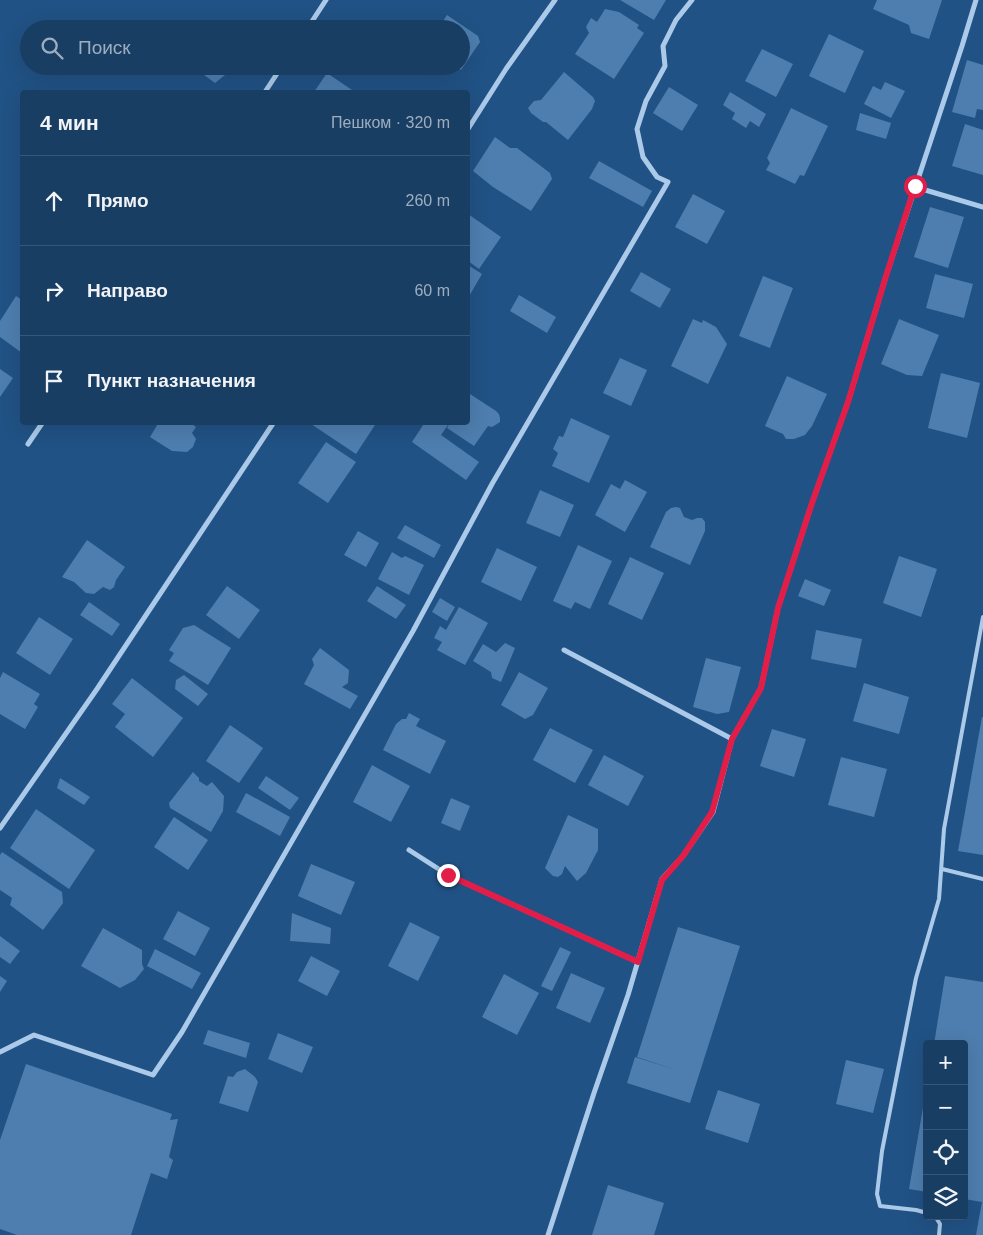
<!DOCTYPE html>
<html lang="ru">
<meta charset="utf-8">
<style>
:root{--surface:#193e64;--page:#26496d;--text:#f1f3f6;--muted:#9faebf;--line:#375778}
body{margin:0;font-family:Arial,sans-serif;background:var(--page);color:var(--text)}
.controls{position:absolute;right:15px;bottom:15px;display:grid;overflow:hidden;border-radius:5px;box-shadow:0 5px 20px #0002}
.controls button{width:45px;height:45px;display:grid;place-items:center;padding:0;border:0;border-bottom:1px solid var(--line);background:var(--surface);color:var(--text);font:25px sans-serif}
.stop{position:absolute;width:15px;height:15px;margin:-11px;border:4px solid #e11d48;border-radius:50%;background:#fff}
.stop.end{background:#e11d48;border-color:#fff;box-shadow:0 1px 5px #0008}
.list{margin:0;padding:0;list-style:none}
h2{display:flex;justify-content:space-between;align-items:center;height:65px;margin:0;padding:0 20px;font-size:21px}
h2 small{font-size:16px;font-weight:400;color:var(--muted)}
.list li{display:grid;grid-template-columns:32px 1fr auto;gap:15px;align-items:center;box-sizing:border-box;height:90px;padding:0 20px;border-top:1px solid var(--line)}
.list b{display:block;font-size:19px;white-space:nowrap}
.list em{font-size:16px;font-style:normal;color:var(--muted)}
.icon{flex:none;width:28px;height:28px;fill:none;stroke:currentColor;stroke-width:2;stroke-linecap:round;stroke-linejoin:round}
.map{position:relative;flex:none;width:983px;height:1235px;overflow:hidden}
.search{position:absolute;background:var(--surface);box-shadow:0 5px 20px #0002;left:20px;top:20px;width:450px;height:55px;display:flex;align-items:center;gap:12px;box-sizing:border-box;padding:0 18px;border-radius:28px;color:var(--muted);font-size:19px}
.panel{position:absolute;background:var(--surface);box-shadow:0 5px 20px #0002;left:20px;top:90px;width:450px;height:335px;border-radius:5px}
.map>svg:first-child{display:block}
.building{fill:#4e7eaf}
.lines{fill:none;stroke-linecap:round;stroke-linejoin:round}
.service{stroke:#abcae9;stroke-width:4}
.minor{stroke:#abcae9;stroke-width:5}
.route{stroke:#e11d48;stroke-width:6}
</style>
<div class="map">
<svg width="983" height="1235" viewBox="0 0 983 1235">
<rect width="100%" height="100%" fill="#215285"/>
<path class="building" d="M620 0H666L654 20Z
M877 0H942L929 39 911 33 909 25 873 9Z
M605 9 619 12 639 25 637 28 644 33 614 79 575 54 589 33 586 27 591 18 597 22Z
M447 15 478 36 480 42 461 70 455 66H461V29H438Z
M829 34 864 51 845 93 809 76Z
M762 49 793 64 776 97 745 81Z
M967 60 983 65V110L977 109 975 118 952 112Z
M192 66H240L236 73 230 71 215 83Z
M564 72 593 97 595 101 592 109 568 140 546 122H543L531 113 528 108 534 101 541 100Z
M327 73 355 92H314Z
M885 82 905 91 891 118 864 104 873 86 881 90Z
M669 87 698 105 682 131 653 113Z
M730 92 766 114 759 127 750 121 746 128 732 119 735 113 723 105Z
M791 108 828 126 804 176 800 175 795 184 766 170 770 163 767 158Z
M860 113 891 123 886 139 856 130Z
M965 124 983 130V175L952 166Z
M495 137 510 148H517L550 173 552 179 531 211 493 187 473 171Z
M599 161 652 191 643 207 589 178Z
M693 194 725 211 707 244 675 227Z
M930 207 964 217 948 268 914 257Z
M468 214 501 237 479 269 468 261Z
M468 265 482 274 468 298Z
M641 272 671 289 660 308 630 291Z
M935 274 973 284 964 318 926 308Z
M763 276 793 288 770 348 739 336Z
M519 295 556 317 547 333 510 311Z
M16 296 22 300V353L0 337V321Z
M693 319 702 323 703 320 716 327 727 344 708 384 671 366Z
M899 319 939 335 922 376 907 375 881 364Z
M620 358 647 370 631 406 603 393Z
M0 369 13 378 0 397Z
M941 373 980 383 967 438 928 428Z
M787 376 827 394 812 426 805 435 794 439H786L783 434 765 426Z
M470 394 496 411 499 414 500 418V422L497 424 492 427 488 426 474 446 447 428 450 422H468V398Z
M571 418 610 436 589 483 552 466 558 453 553 449 559 436 563 437Z
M159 422H189L196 427 192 433 196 439 193 447 187 452 172 451 150 437Z
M308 422H377L356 454Z
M425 422H450L441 435 479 462 466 480 412 442Z
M326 442 356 462 328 503 298 483Z
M625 480 647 492 625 532 595 515 611 484 620 489Z
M540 490 574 505 560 537 526 523Z
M676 507 680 508 684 517 692 520 697 518H702L705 522V531L690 565 650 547 666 512 671 508Z
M405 525 441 545 434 558 397 538Z
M358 531 379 543 366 567 344 555Z
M87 540 125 567 116 580 114 587 110 590 103 587 94 594 86 593 74 582 62 577Z
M578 545 612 561 590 609 575 602 571 609 553 601Z
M497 548 537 567 521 601 481 582Z
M392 552 402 558 405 556 424 565 409 595 378 579Z
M899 556 937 569 921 617 883 603Z
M630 557 664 573 642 620 608 604Z
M805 579 831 590 824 606 798 596Z
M227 586 260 610 239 639 206 615Z
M377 586 406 605 396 619 367 601Z
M440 598 455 607 447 621 432 612Z
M89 602 120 624 112 636 80 615Z
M459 607 488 623 465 665 437 650 442 642 434 638 440 626 446 630Z
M39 617 73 639 50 675 16 653Z
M194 625 231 648 208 685 169 661 174 653 169 650 183 628Z
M816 630 862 639 856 668 811 659Z
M505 643 515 648 501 682 492 678 491 672 473 661 483 644 496 652Z
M320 648 349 670 348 683 342 687 358 696 350 709 304 684 314 665 312 659Z
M706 658 741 667 729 712 717 714 693 707Z
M3 672 40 694 34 704 38 707 25 729 0 714V678Z
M519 672 548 688 533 715 525 719 501 705Z
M184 675 208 694 198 706 175 689 176 680Z
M132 678 183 718 153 757 115 727 125 714 112 704Z
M864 683 909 697 899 734 853 721Z
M409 713 420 719 416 726 446 741 430 774 383 750 396 724 402 719H406Z
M982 717H983V855L958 851Z
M230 725 263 748 239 783 206 761Z
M550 728 593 750 575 783 533 760Z
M772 729 806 739 794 777 760 766Z
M604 755 644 776 628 806 588 785Z
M841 757 887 769 874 817 828 805Z
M372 765 410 786 391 822 353 802Z
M193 772 199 778V781L207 786 212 782 224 796 223 811 211 832 170 808 169 803Z
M266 776 299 798 290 810 258 788Z
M60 778 90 797 84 805 57 788Z
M246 793 290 817 280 836 236 812Z
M451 798 470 806 460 831 441 823Z
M36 809 95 850 69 889 10 848Z
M568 815 598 829V850L586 873 577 881 565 866 562 874 558 877 553 876 545 868Z
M174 817 208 840 188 870 154 847Z
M2 852 62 892 63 903 43 930 10 905 12 898 0 890V855Z
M311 864 355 882 341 915 298 896Z
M178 911 210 928 195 956 163 939Z
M292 913 331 928 330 944 290 941Z
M410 922 440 937 418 981 388 966Z
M678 927 740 946 690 1103 627 1083 635 1057 676 1070 637 1057Z
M103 928 142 950V964L144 969 135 980 120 988 81 966Z
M0 936 20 951 10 964 0 957Z
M560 947 571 952 552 991 541 986Z
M155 949 201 973 192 989 147 966Z
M311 956 340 971 327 996 298 981Z
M571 973 605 988 590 1023 556 1008Z
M504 974 539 993 517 1035 482 1017Z
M0 976 7 981 0 992Z
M945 976 983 982V1235H976L982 1202 964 1199V1044H934Z
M208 1030 250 1043 246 1058 203 1044Z
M278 1033 313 1047 302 1073 268 1059Z
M846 1060 884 1069 873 1113 836 1104Z
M26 1064 172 1114 170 1120 178 1119 169 1157 173 1160 167 1179 151 1173 131 1235H17L0 1229V1140Z
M245 1069 255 1077 258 1082 248 1112 219 1103 228 1076 233 1077 237 1072Z
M718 1090 760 1104 748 1143 705 1129Z
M926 1090 927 1091V1192L909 1189Z
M608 1185 664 1203 654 1235H592Z"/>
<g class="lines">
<path class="service" d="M942 869 983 879
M927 1213 916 1210 880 1206 877 1194 882 1151 916 978 939 899 944 829 983 617
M935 1216 940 1224 939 1235"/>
<path class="minor" d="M307 29 326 0
M265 92 282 66
M468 129 506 69 555 0
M915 187 983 207
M28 444 43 422
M564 650 732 739
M0 828 97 689 274 422
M409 850 448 875 638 962
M0 1052 34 1035 153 1075 182 1032 413 631 492 484 668 182 657 177 643 157 637 129 646 101 665 66 663 46 676 20 692 0
M548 1235 594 1093 628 995 662 879 683 856 713 812 732 739 761 688 778 608 812 503 848 402 886 276 962 46 976 0"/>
</g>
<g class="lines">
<path class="route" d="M448 875 638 962 662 880 683 856 712 812 732 739 761 688 778 608 812 503 848 402 886 276 915 186"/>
</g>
</svg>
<div class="controls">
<button>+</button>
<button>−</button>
<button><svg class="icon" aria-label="locate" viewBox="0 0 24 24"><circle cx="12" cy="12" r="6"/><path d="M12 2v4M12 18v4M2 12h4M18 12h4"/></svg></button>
<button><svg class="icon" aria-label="layers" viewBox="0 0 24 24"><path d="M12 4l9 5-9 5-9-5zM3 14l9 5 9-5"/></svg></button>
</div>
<div class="stop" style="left:915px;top:186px"></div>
<div class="stop end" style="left:448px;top:875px"></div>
<div class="search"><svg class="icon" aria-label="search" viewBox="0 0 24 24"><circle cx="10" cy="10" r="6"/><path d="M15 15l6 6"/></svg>Поиск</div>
<section class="panel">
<h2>4 мин<small>Пешком · 320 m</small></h2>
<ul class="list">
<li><svg class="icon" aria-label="ahead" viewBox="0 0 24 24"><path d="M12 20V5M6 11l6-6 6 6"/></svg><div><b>Прямо</b></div><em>260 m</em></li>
<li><svg class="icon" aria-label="right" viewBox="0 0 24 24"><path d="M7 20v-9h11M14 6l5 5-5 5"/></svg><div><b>Направо</b></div><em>60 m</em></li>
<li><svg class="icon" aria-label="arrive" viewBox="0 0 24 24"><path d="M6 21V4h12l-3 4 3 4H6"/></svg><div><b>Пункт назначения</b></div></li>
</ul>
</section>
</div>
